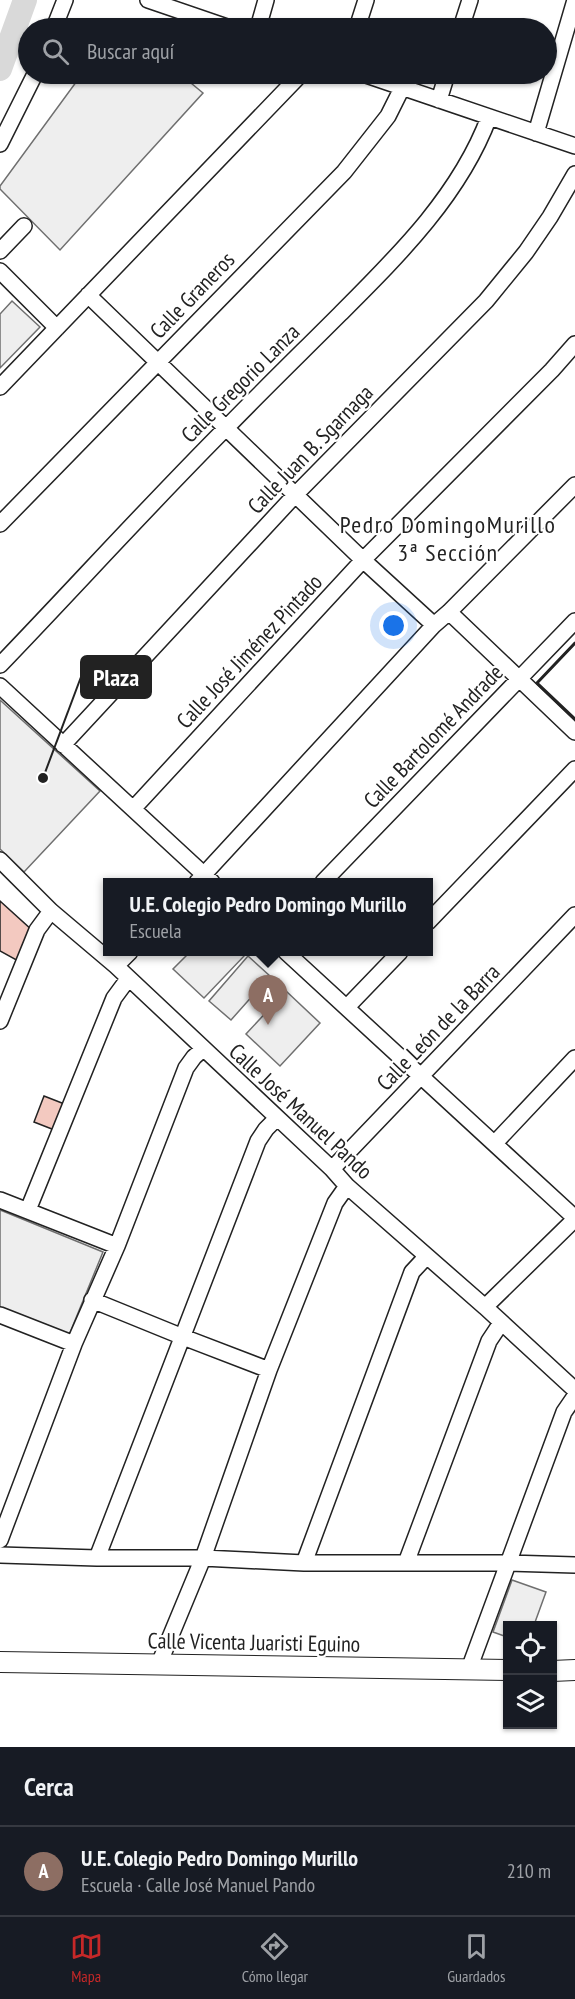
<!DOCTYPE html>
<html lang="es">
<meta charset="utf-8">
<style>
:root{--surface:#171b24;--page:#242831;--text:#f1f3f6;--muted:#9ea1a6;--line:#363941;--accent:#c62828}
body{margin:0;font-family:"PT Sans Narrow",sans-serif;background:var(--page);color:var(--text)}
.controls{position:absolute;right:18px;bottom:18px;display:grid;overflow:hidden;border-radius:0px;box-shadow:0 2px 4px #0004}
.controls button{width:54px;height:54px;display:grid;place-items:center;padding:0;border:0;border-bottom:2px solid var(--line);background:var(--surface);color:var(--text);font:30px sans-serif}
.you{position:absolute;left:394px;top:626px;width:21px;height:21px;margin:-15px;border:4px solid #fff;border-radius:50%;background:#1a73e8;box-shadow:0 0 0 9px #1a73e833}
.badge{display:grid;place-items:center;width:39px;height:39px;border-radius:50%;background:var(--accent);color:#fff;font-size:20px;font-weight:700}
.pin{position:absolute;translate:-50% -50px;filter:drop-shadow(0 2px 3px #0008)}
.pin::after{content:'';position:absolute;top:32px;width:21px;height:18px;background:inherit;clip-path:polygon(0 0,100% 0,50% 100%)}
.popup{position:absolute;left:103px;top:878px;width:330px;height:78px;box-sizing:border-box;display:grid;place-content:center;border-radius:0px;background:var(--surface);filter:drop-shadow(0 2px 4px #0005);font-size:20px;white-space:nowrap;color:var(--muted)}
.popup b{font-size:22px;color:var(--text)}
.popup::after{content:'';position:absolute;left:50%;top:100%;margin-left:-12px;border:12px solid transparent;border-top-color:var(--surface)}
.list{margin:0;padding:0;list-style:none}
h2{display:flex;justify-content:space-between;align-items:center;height:78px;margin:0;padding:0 24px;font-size:26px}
h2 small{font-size:20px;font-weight:400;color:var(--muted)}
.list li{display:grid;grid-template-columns:39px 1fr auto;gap:18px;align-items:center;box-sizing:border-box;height:90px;padding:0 24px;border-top:2px solid var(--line)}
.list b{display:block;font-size:22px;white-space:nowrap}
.list p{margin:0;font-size:20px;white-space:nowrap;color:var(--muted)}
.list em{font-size:20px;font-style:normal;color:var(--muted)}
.icon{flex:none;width:33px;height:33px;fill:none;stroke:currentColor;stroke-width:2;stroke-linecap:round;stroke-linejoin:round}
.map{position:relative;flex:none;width:575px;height:1747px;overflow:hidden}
.search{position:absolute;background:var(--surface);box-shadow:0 2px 4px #0004;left:18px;right:18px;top:18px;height:66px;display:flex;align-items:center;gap:15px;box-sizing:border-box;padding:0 21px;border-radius:33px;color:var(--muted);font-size:22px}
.sheet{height:168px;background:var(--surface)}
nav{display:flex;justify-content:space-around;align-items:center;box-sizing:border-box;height:84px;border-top:2px solid var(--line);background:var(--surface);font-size:16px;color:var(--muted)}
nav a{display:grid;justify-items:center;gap:3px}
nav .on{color:var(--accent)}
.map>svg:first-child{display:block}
.green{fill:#eee;stroke:#6f6f6f;stroke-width:1.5}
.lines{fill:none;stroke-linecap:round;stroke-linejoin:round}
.river{stroke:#d9d9d9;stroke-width:24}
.building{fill:#f3c9c0;stroke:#222;stroke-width:1.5}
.minor-casing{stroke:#222;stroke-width:18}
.major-casing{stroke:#222;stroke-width:22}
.minor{stroke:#fff;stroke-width:15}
.major{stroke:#fff;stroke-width:20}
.wall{stroke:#222;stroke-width:3}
.labels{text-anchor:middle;stroke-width:4.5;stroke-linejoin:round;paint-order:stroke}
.street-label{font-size:22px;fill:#222;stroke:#fff}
.neighbourhood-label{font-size:24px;letter-spacing:1.5px;fill:#222;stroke:#fff}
.leader{fill:none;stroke:#222;stroke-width:2}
.callout-dot{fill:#222;stroke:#fff;stroke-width:2}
.callout{fill:#222;stroke:#222;stroke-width:2}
.callout-label{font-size:24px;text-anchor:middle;font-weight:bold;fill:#fff}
</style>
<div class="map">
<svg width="575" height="1747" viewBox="0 0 575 1747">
<rect width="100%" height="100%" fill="#fff"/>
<path class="green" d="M82 74H180L203 93 60 250 0 189V186Z
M12 301 40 327 0 368V314Z
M0 700 100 791 24 872 0 849Z
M190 952H243L246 954 204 998 173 969Z
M248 956 270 976 231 1020 209 1001Z
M286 991 320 1023 280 1066 246 1034Z
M0 1210 103 1252 69 1335 0 1307Z
M512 1580 546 1592 534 1625 508 1626 507 1637 493 1632Z"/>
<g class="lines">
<path class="river" d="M0 69 25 0"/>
</g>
<path class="building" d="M0 901 33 931 20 962 0 951Z
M44 1096 67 1105 57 1131 34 1122Z"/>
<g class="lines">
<defs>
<path id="minor" d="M148 0 230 28
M54 28 65 0
M258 28 266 0
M357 28 366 0
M461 28 470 0
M363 74 575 146
M439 100 447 74
M536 133 575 0
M0 144 35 74
M0 251 24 226
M0 271 57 328
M88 295 363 560 434 625
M0 387 301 74
M0 524 344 172 388 116 402 88
M449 612 575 732
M0 665C76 586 150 504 228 426 265 388 303 351 340 314 398 256 460 195 489 117
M0 686 212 882
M63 745 295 495 486 301 526 252 550 217 575 174
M133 809 363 560 552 370 575 344
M0 860 51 911 116 966 332 1169 347 1186 485 1307 575 1390
M197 882 434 625 449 612 575 485
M323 882 575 621
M428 922 575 769
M286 952 575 1218
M116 966 130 952
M347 1007 400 952
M0 1021 37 930 51 911
M495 1143 575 1058
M332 1169 575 915
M0 1200 117 1246
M28 1210 114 998 128 979
M92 1300 183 1337 269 1370
M485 1307 575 1219
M0 1315 74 1344
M0 1540 74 1344 117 1246 186 1068 194 1057 203 1049
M0 1555 97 1558H203L304 1563H508L575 1565
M97 1558 258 1141 266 1129 277 1118
M304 1563 412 1272 426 1257
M406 1563 489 1341 501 1323
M159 1664 203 1558 269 1370 335 1203 347 1186
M469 1669 564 1412 575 1396"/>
<path id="major" d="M0 1662 508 1670
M552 1671 575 1670"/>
</defs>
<use href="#minor" class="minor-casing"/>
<use href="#major" class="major-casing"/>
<use href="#minor" class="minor"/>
<use href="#major" class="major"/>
<path class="wall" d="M575 643 537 683 575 719"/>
</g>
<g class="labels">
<g class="street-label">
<text transform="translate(192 295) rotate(-46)" y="8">Calle Graneros</text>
<text transform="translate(240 383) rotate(-45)" y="8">Calle Gregorio Lanza</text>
<text transform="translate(310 449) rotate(-46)" y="8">Calle Juan B. Sgarnaga</text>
<text transform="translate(249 651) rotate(-47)" y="8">Calle José Jiménez Pintado</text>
<text transform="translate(433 736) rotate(-46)" y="8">Calle Bartolomé Andrade</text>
<text transform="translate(438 1027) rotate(-46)" y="8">Calle León de la Barra</text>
<text transform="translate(301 1111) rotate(43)" y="8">Calle José Manuel Pando</text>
<text transform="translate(254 1642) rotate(1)" y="8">Calle Vicenta Juaristi Eguino</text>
</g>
<g class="neighbourhood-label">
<text x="448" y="533">Pedro DomingoMurillo<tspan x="448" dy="28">3ª Sección</tspan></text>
</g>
</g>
<path class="leader" d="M43 778L81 677"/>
<circle class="callout-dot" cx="43" cy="778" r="6"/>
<rect class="callout" x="81" y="656" width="70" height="42" rx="6"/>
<g class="callout-label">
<text x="116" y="686">Plaza</text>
</g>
</svg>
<div class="controls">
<button><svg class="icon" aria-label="locate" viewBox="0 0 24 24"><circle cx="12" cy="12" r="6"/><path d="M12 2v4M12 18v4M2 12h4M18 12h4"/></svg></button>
<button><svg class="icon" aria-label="layers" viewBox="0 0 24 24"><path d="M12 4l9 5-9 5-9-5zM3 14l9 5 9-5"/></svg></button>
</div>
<div class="you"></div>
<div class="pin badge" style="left:268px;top:1025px;background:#8d6e63">A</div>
<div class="popup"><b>U.E. Colegio Pedro Domingo Murillo</b>Escuela</div>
<div class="search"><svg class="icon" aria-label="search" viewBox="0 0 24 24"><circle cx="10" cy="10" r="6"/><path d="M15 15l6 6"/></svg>Buscar aquí</div>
</div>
<section class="sheet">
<h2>Cerca<small></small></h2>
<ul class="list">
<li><span class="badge" style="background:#8d6e63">A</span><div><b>U.E. Colegio Pedro Domingo Murillo</b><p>Escuela · Calle José Manuel Pando</p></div><em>210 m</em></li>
</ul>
</section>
<nav>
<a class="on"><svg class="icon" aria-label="map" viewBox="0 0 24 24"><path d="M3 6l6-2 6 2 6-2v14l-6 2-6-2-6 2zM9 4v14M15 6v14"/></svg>Mapa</a>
<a><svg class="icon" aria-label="directions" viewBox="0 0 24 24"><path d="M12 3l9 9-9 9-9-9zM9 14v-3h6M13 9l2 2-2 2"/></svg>Cómo llegar</a>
<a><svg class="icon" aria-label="saved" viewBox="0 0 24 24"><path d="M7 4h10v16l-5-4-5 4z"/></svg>Guardados</a>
</nav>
